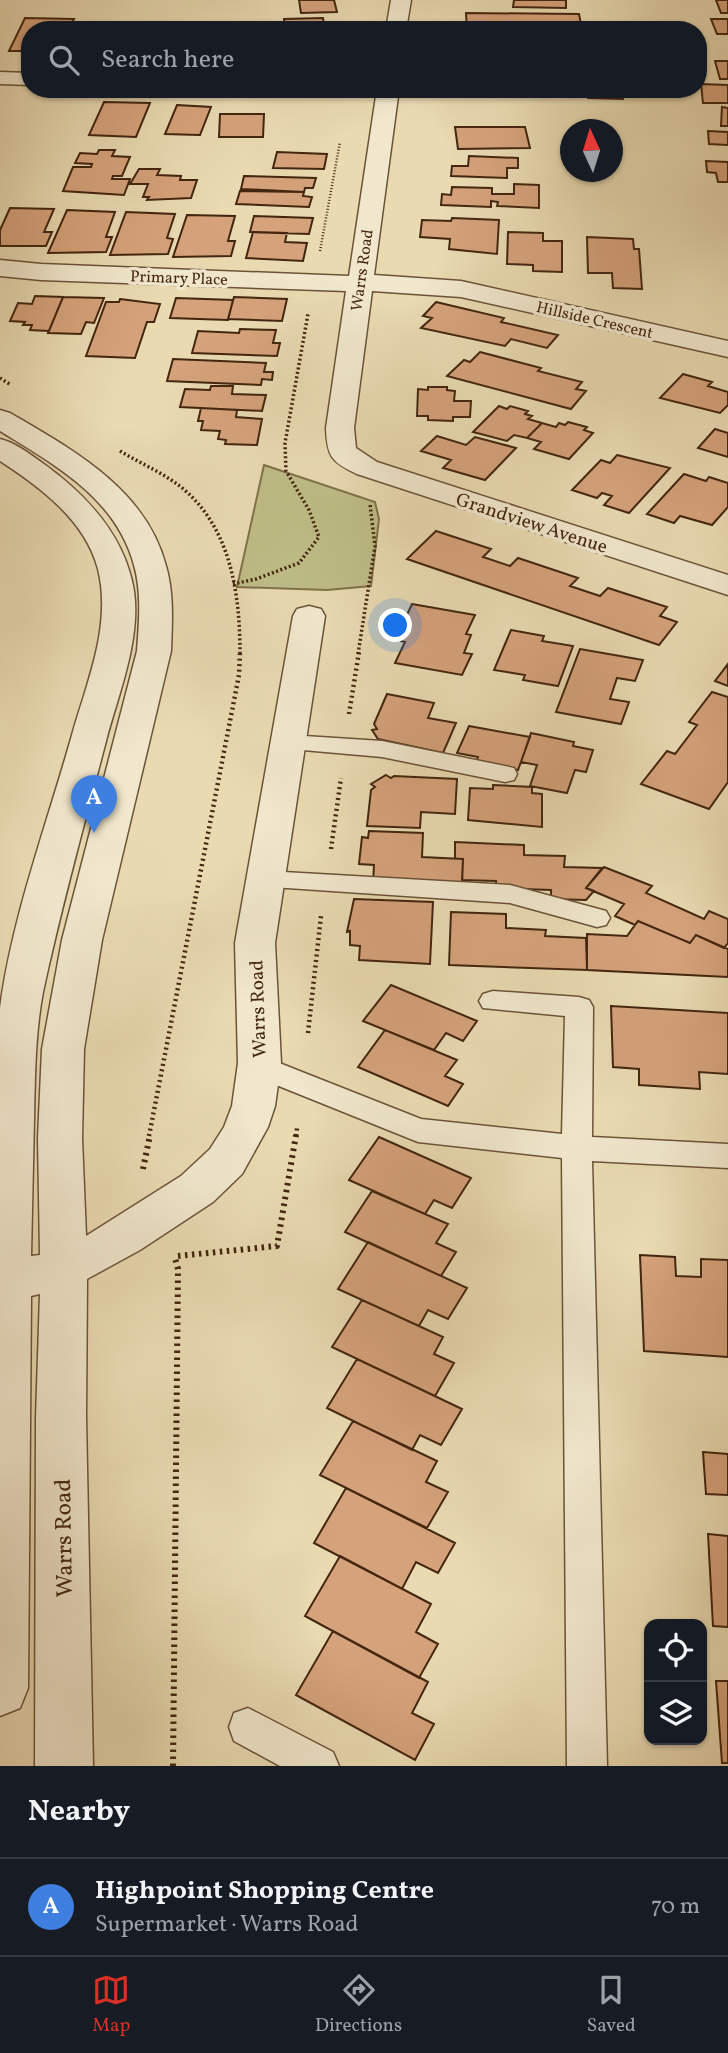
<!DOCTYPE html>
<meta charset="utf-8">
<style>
:root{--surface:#171b24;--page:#20242c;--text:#f1f3f6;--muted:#9ea1a6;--line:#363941;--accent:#d93025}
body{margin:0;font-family:Vollkorn,serif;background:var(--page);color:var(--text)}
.controls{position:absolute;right:21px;bottom:21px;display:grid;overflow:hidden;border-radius:14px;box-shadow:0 2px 5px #0004}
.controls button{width:63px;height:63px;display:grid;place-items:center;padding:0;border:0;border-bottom:2px solid var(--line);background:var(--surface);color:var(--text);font:35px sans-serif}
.compass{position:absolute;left:560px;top:119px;width:63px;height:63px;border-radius:50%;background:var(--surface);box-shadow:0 2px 5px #0004;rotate:356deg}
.you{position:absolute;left:396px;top:626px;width:24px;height:24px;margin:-18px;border:5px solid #fff;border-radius:50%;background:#1a73e8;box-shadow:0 0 0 10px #1a73e833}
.badge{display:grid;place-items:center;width:46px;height:46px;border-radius:50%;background:var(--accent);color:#fff;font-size:23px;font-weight:700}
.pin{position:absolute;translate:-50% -58px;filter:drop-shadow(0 2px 4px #0008)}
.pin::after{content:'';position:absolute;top:37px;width:24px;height:21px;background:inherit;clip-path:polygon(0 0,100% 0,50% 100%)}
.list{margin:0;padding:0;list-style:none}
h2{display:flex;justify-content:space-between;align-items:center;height:91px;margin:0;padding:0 28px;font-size:30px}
h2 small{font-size:23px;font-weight:400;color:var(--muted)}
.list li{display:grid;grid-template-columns:46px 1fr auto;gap:21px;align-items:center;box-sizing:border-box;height:98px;padding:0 28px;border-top:2px solid var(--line)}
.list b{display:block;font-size:26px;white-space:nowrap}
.list p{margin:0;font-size:23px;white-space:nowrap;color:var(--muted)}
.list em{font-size:23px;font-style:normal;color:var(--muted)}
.icon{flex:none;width:38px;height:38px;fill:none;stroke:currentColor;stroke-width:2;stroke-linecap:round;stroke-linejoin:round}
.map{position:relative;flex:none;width:728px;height:1766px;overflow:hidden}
.search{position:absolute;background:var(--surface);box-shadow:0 2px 5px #0004;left:21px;right:21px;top:21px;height:77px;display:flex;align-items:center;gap:18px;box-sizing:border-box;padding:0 24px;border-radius:28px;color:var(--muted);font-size:26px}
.sheet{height:189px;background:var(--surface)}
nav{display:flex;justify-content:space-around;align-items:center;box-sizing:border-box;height:98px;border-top:2px solid var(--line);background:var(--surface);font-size:19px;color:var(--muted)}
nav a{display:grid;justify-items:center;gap:4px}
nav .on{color:var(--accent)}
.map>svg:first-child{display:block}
.green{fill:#bebd87;stroke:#80724b;stroke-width:2}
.building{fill:#d5a27b;stroke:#43260f;stroke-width:2}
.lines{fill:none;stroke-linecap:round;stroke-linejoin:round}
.service-casing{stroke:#6c5338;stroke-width:3}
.minor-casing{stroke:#6c5338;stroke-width:3}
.path-far3{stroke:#43260f;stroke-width:2.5;stroke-dasharray:1 2;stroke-linecap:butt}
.path-far2{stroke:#43260f;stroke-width:3.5;stroke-dasharray:2 2.5;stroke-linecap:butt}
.path-far1{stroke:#43260f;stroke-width:4.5;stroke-dasharray:2 3.5;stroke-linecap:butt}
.path{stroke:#43260f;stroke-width:6;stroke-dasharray:2.5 4.5;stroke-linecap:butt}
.service{fill:#f1e7cd;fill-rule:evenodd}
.minor{fill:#f1e7cd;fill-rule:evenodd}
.labels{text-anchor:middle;stroke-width:7;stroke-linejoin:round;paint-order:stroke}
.far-street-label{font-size:16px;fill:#43260f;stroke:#f1e7cd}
.street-label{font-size:19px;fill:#43260f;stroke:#f1e7cd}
.near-street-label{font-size:23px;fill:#43260f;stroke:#f1e7cd}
</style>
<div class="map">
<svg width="728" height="1766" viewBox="0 0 728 1766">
<rect width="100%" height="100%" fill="#e9dab2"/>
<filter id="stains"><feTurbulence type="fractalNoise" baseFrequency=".00286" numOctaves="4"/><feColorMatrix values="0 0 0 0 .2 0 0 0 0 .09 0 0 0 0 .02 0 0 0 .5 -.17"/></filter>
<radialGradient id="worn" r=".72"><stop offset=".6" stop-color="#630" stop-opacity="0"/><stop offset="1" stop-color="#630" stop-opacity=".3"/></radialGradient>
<path class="green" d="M264 465 375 502 379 519 371 586 327 590 237 587Z"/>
<path class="building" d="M299 0H334L337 12 301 13Z
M514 0H566V8L513 7Z
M716 0H728V13H721Z
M466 13 579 14 582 30H467Z
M25 18 74 19 69 30H30V51H9Z
M323 18 325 30H285L284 19Z
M711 19H728V34H717Z
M715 61H728V79H720Z
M701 84 728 85V103H703Z
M466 89H515V92L467 93Z
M587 89H621L623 99 588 98Z
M104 102 150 103 136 137 89 135Z
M177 105 211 107 200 135 165 134Z
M722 107 728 108V126H721Z
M220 114H264L263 137H219Z
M455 127H525L530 148 458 149Z
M708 131 728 132V145L709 144Z
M99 150H115L112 156 130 157 122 176H113L112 179H130L124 195 63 191 73 167H91L92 164 75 163 80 153 97 154Z
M277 152 327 154 324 169 273 168Z
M469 156 518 158V168H507V178L451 176 452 166H468Z
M706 161 728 162V182H718L716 173 707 172Z
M139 169H160L157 175 181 176 180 180H197L191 198 147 200 149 197H143L148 184H130Z
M244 176 316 178 313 188H305L304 192 241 189Z
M514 184 539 185V208L497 206 498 202 491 201V207L441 205 442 194 451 195 452 187 492 188V194H514Z
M240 191 304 192 303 196 312 197 309 207 236 204Z
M10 208 54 209 44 232H52L46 246H0V230Z
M67 210 115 212 106 237H112L106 252 48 253Z
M126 212 175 214 167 238 173 239 168 254 110 255Z
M187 215 235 216 228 241H235L231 256 173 257Z
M254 216 313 218 309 234 250 232Z
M452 218 499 220 497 254 449 249 450 239 420 237 422 220 451 221Z
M253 232 287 233 285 242 307 243 303 261 246 258Z
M508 232 543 233V241H562V272L533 271V265L507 264Z
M587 237 633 239 634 249H639L642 289 613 288 612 273H588Z
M35 296 63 297 49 331 30 330 32 325H23L25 322 10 321 18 303 32 304Z
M63 297 104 298 94 323 86 322 81 334 48 333Z
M234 297 287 299 282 321 228 319Z
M176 298 233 300 228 320 170 318Z
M120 299 160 304 154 322H147L135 358 86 356 106 302H119Z
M436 302 504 318 501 322 558 335 547 348 511 339 505 346 421 328 432 318 423 316Z
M240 329 276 330 273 343H280L277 356 192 353 198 331 239 333Z
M480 352 541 368 538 371 582 382 576 389 586 391 571 409 447 376 464 360 470 362Z
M173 359 266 363 264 372H273L272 380 262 379 261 385 167 381Z
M683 374 712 382 708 386 728 392V405L720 413 660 398Z
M211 386H233L232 394 266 395 262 411 180 407 185 389 210 390Z
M428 387H447V390L455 391 454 401H471L470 417H453V421L428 420V416H417L418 389 428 390Z
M499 406 507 409 510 406 528 411 525 414 532 416 528 419 542 423 527 438 514 435 507 441 473 432Z
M201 408 237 410 236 417 262 419 257 445 225 444 226 440 218 439 220 431 201 430 203 421H198Z
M568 422 587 427 584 430 593 433 569 459 534 449 541 442 527 438 542 423 556 427 559 423 565 425Z
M715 429 728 433V457L698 448Z
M437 436 466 445 475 437 516 448 485 480 443 468 451 460 421 451Z
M617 455 670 468 629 513 604 505 612 496 602 493 597 498 572 490 601 460 610 463Z
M684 474 706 481 709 477 728 483V507L712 525 680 516 674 523 647 514Z
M436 531 491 549 483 557 510 566 518 558 578 578 570 586 600 596 608 588 667 607 660 616 677 622 659 645 407 559Z
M412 604 475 615 466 634 471 635 464 653 472 654 462 675 395 663 405 642 401 641 410 624 403 623Z
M511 630 544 636 542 641 573 646 558 686 523 680 525 675 494 670Z
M580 649 643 660 635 681 617 678 610 699 629 702 621 724 556 712Z
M728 664V686L715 681Z
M712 692 728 697V782L709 809 641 784 667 751 675 754 697 725 689 722Z
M387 694 434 703 428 718 456 723 443 753 378 739 372 730 377 729 374 724Z
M469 726 530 737 518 770 476 762 478 757 457 753Z
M531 733 574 742 573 746 593 750 586 772 575 770 567 793 530 786 537 765 521 762Z
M386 775 391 778 394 776 457 779 455 814 421 812 420 828 367 826 371 790 375 787 371 784Z
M493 785 532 787V793L542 794V827L468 820 470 788 493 789Z
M369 831 423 833 422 857 463 859 462 887 373 883 374 865 359 864 362 837 368 838Z
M455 842 524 845V855L565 856 564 867 602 868 586 888 594 891 586 900 551 899V890L496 888V881L462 880 463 859H455Z
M604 867 652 886 646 893 704 919 709 911 728 919V943L724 948 696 935 690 943 638 921 635 925 615 916 624 904 586 888Z
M354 899 433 902 430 964 359 960 360 946 350 945V931L347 932Z
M451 912 506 914V928L546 930 545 936 586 938 587 970 449 965Z
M638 921 690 943 696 935 728 949V977L587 970V934L627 936Z
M391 985 477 1021 463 1041 446 1033 434 1050 363 1021Z
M611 1006 728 1013V1074L699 1072 700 1089 639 1085V1069L613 1067Z
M385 1030 457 1060 445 1076 463 1084 448 1106 358 1067Z
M379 1137 471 1178 452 1208 434 1200 425 1214 349 1180Z
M372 1191 448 1224 436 1243 456 1252 441 1276 345 1232Z
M368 1242 467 1288 448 1319 428 1310 419 1326 338 1289Z
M640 1255 675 1257 676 1276 701 1277V1259L728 1260V1357L644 1351Z
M362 1300 443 1337 434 1354 454 1363 435 1396 332 1347Z
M357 1359 462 1409 441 1445 420 1435 412 1450 327 1408Z
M353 1421 437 1461 426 1482 448 1492 427 1528 320 1475Z
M703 1452 728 1454V1495L706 1494Z
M346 1488 455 1543 438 1573 416 1562 402 1589 314 1543Z
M708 1534 728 1536V1627L713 1626Z
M340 1556 431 1604 416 1632 438 1644 419 1678 305 1616Z
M333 1631 428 1682 412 1713 434 1724 415 1760 296 1695Z
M716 1681H728V1763H722Z"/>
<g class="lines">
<defs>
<path id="service" d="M289 735 382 741 505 766 514 768 517 774 514 780 505 782 382 757 280 748 277 743 280 738Z
M266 871 510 885 606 911 610 918 606 925 597 927 510 903 257 886 253 880 257 874Z
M493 991 579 997 589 1000 593 1007 592 1137 728 1144V1168L592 1161 607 1766H567L562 1158 418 1142 249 1074 245 1066 249 1058 259 1055 421 1119 562 1134 565 1016 483 1008 479 1001 483 994Z
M248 1708 333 1752 339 1766H280L234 1741 229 1727 234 1713Z"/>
<path id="minor" d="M391 0H411L406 30H386Z
M0 72 30 73V85L0 84Z
M338 89H399L374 275 461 281 728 341V357L461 297 372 291 354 428 356 448 377 462 728 575V595L357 474C331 462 327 456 326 428L346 291 41 280 0 276V260L41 264 349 276 376 96 341 94Z
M0 410 10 413C73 450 146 489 166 566 174 593 172 623 171 651L102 940 84 1049 82 1138 86 1236 181 1176 210 1149 224 1127 232 1106 238 1063 235 943 293 616 297 609 309 606 321 609 325 616 275 943 281 1063 275 1106 268 1127 242 1174 213 1202 140 1250 87 1279 86 1417 93 1766H35L36 1417 40 1294 31 1296 28 1688 20 1708 0 1716V1008C12 917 47 824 72 735 87 682 112 625 98 569 85 520 40 487 0 461V439C16 443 28 453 41 462 86 494 125 535 134 591 141 640 118 695 106 741 84 825 61 908 43 992 35 1034 35 1077 34 1119 33 1165 32 1210 31 1256L40 1255 38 1138 42 1049 62 940 137 651C139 623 142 593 134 565 116 498 55 465 0 431Z"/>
</defs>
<use href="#service" class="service-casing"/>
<use href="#minor" class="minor-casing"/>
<path class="path-far3" d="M320 251 340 142"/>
<path class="path-far2" d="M0 378 11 385
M120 451C143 465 169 475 189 494 232 535 240 597 240 654
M233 584 256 579 299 563 319 537 309 510 286 471 285 443 308 314
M358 654 375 546 370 504"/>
<path class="path-far1" d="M349 714 359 652
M331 849 341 778
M308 1033 321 916
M149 1136 239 675 240 652
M296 1136 297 1128"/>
<path class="path" d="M143 1169 150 1135
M178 1256 277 1246 296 1135
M173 1766 178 1269 175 1258"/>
<use href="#service" class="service"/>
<use href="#minor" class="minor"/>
</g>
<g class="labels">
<g class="far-street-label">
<text transform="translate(361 270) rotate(-82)" y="6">Warrs Road</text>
<text transform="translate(179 277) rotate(2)" y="6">Primary Place</text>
<text transform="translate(595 319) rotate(13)" y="6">Hillside Crescent</text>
</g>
<g class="street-label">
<text transform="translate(532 522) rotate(18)" y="7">Grandview Avenue</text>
<text transform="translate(257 1009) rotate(-92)" y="7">Warrs Road</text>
</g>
<g class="near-street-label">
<text transform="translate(63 1538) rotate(-91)" y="8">Warrs Road</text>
</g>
</g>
<rect width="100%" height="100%" filter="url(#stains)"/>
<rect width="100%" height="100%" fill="url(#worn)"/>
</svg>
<div class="controls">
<button><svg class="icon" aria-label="locate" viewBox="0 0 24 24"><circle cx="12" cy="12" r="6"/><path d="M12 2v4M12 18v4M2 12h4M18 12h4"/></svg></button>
<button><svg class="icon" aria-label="layers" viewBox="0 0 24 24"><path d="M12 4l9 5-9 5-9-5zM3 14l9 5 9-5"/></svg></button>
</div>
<svg class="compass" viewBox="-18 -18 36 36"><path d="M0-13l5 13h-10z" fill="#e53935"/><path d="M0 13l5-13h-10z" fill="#9ea1a6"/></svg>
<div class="you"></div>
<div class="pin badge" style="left:94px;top:833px;background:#3f7fe0">A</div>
<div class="search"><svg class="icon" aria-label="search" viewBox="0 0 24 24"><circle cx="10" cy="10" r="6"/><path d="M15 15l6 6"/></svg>Search here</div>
</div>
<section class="sheet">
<h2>Nearby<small></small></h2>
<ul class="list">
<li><span class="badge" style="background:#3f7fe0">A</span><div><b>Highpoint Shopping Centre</b><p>Supermarket · Warrs Road</p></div><em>70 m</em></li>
</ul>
</section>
<nav>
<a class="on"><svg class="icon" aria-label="map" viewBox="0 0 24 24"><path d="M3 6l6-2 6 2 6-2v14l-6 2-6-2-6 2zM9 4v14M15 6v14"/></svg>Map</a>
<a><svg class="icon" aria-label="directions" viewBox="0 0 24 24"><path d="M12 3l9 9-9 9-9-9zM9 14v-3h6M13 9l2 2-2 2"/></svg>Directions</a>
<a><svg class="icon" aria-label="saved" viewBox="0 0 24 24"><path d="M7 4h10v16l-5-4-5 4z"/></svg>Saved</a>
</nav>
